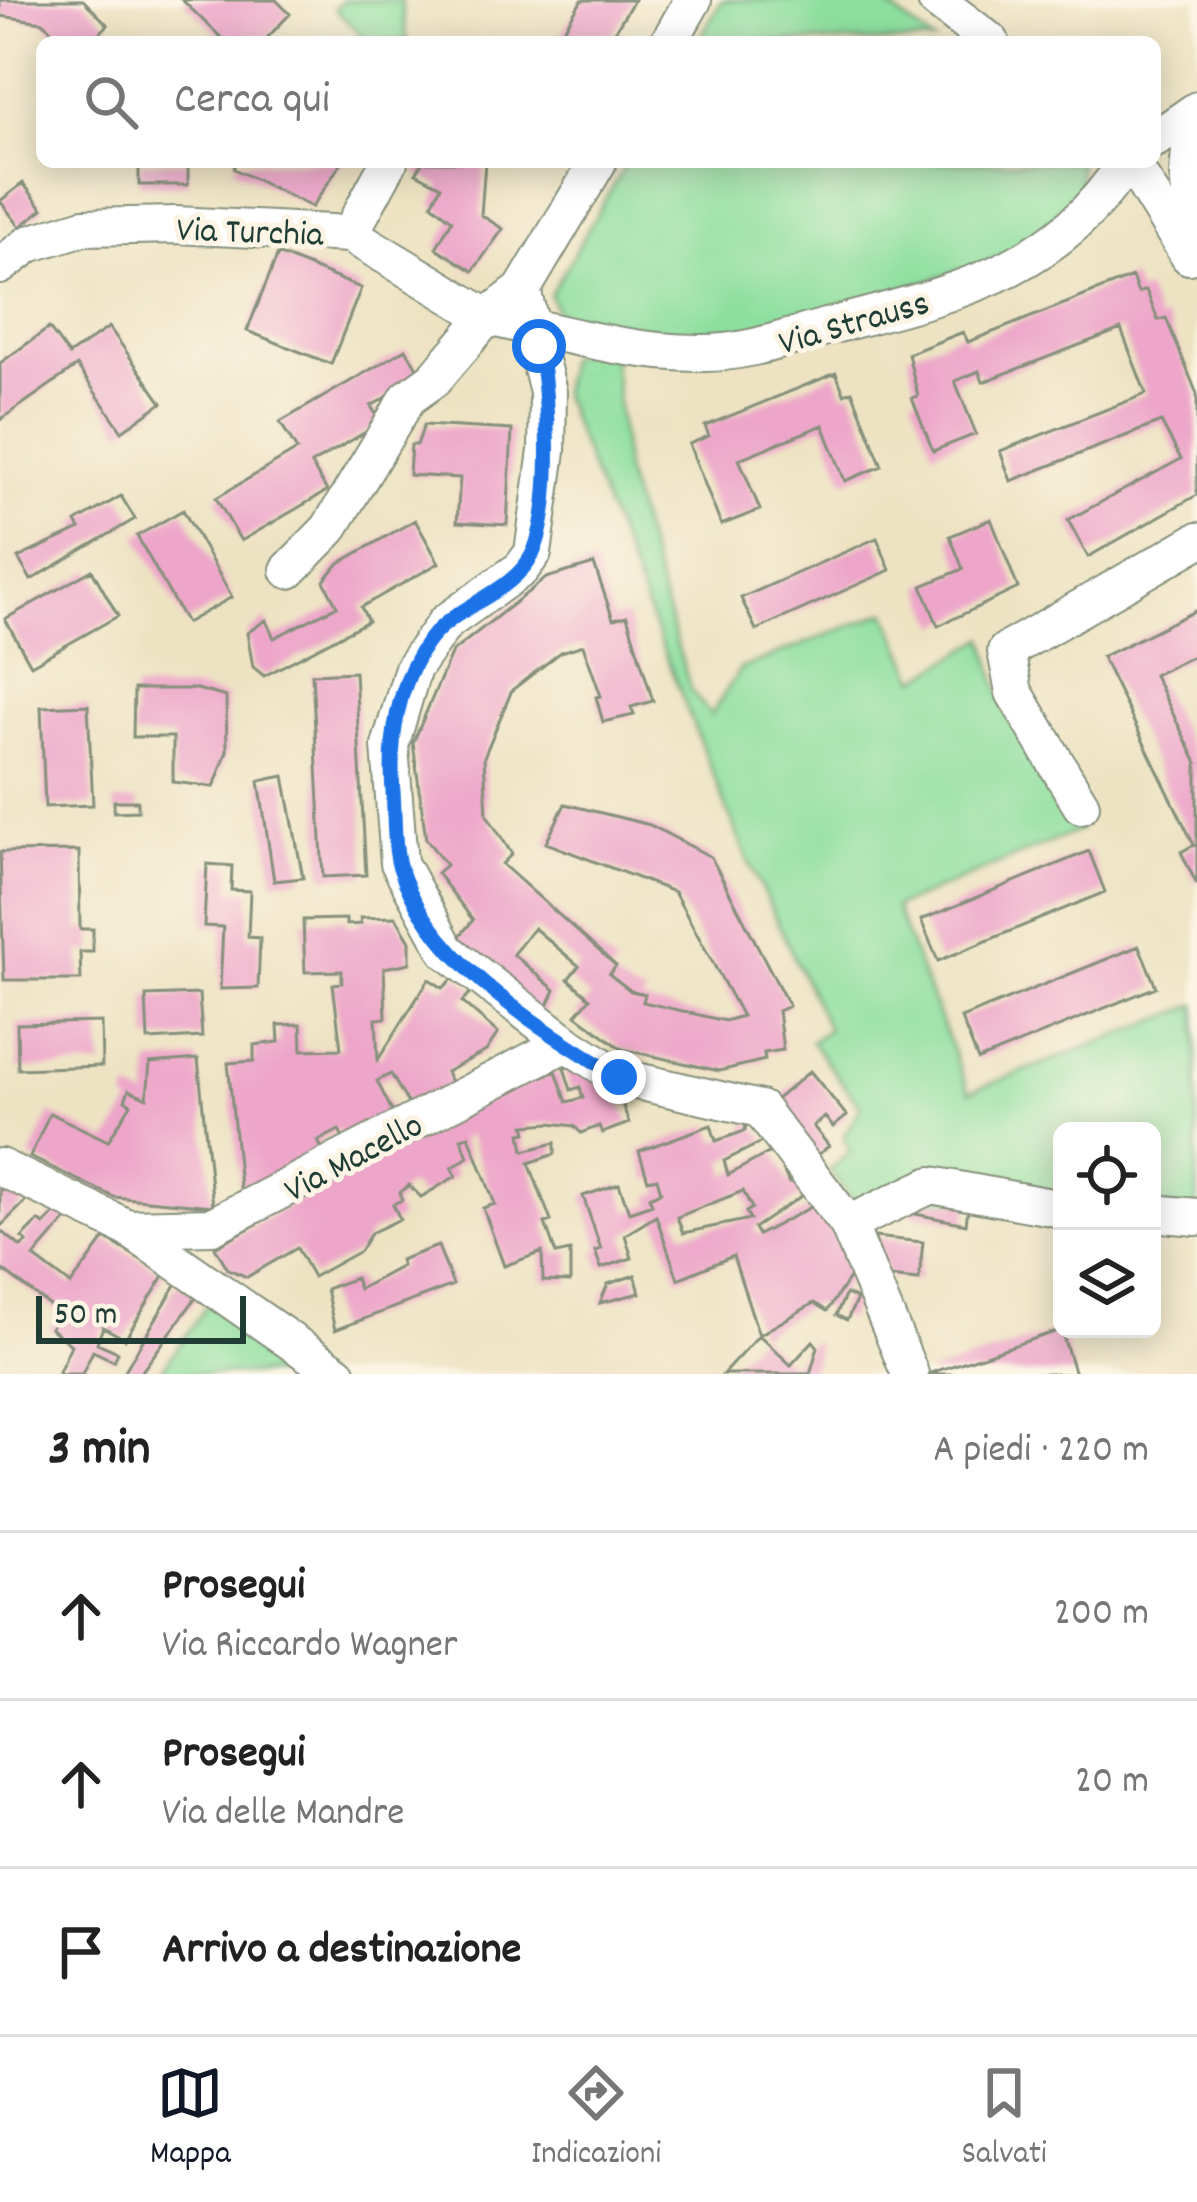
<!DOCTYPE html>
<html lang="it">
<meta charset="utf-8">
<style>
:root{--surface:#fff;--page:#f2f2f2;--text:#222;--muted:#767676;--line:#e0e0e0;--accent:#111827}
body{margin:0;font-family:Dekko,sans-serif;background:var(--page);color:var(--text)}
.controls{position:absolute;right:36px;bottom:36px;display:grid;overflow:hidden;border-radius:18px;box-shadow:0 6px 30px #0003}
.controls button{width:108px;height:108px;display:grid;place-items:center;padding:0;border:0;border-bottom:3px solid var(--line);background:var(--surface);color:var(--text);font:60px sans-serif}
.scale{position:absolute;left:36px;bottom:30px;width:210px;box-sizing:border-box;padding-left:12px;border:6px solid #1f3d34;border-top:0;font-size:33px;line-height:42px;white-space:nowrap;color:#1f3d34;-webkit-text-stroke:9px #fcf5e5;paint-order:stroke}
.stop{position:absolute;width:36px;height:36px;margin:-27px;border:9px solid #1a73e8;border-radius:50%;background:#fff}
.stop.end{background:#1a73e8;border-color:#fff;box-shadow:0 3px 12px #0008}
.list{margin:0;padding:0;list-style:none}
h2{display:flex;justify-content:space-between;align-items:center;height:156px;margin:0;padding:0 48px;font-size:51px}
h2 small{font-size:39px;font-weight:400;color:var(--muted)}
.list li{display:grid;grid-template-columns:78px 1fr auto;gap:36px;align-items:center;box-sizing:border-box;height:168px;padding:0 48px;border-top:3px solid var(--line)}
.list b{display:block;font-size:45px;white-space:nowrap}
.list p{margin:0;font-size:39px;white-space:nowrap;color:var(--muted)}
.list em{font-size:39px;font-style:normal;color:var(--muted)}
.icon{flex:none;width:66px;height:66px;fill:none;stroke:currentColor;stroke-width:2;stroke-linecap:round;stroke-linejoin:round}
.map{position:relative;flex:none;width:1197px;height:1374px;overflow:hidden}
.search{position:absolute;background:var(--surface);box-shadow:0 6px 30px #0003;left:36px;right:36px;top:36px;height:132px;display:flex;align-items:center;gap:30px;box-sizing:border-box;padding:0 42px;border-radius:18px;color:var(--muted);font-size:45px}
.sheet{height:660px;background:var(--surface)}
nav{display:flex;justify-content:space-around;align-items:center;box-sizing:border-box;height:168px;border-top:3px solid var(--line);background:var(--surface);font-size:33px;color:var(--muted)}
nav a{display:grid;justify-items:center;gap:6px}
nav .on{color:var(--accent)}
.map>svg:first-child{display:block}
.green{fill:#8ddf9f;stroke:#568e6a;stroke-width:3}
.building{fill:#eda6c9;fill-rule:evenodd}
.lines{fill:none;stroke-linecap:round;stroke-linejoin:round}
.minor-casing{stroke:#86907c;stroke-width:40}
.minor{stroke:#fff;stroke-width:36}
.route{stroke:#1a73e8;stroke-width:15}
.labels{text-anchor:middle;stroke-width:10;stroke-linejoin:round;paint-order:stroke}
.street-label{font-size:36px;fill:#1f3d34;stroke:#fcf5e5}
</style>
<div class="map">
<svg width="1197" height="1374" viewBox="0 0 1197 1374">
<rect width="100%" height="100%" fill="#fcf5e5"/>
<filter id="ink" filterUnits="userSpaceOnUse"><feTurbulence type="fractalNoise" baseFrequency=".00833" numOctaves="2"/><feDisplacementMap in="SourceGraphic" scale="24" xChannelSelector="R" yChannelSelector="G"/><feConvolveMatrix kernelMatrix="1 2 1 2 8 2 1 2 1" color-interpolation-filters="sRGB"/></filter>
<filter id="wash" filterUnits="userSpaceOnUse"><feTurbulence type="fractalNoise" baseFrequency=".004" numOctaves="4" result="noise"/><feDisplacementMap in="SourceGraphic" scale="48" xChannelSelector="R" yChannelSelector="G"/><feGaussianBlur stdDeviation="2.7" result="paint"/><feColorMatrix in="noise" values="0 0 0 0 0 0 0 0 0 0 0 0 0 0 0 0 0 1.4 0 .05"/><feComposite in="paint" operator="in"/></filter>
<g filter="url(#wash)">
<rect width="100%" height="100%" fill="#ede3c3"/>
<path class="green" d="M344 0H401L407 42H368L335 9Z
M722 0H880L934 42H698Z
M627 162H1079L1081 197 1013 254 744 340 654 334 558 315 550 295Z
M580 352 613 355 625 473 691 691 711 715 740 669 886 612 917 679 985 638 1000 696 1080 830 895 907 969 1092 1197 1005V1210L1152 1205V1131H1062V1202L858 1209 830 1170 850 1152 844 1135 861 1107 811 1042 828 1029 745 854 561 394 567 357Z
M208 1304 311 1374H159Z"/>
<g id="blocks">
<path class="building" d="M0 0H83L108 25 90 42H63L43 22 0 16Z
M182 0H276L290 14 263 42H226Z
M582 0H634L608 42H556Z
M145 162H188V185H139V165Z
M235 162H342L312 207 234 169Z
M423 162H485L481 215 503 229 473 271 436 248 452 220 432 204 441 186 416 173Z
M23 183 43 209 20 227 0 201Z
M278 254 361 288 331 364 247 331Z
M1132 277 1138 293 1146 290 1158 320 1166 318 1197 394V495L1088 557 1068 520 1181 459 1161 422 1011 481 1000 451 1146 394 1121 329 983 382 979 371 955 381 976 434 933 451 912 398 918 396 908 354 963 332 968 342Z
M109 327 162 403 122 431 77 366 0 420V363L49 328 69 355Z
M406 349 422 377 371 406 381 423 311 464 327 491 241 541 216 498 297 450 280 422Z
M836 373 844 394 852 391 882 466 845 481 823 425 739 459 760 510 721 525 689 444 709 436 705 426Z
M424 425 512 430 507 525 457 522 460 478 409 475 411 445H417Z
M121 496 135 519 31 580 18 558 80 529 76 522Z
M183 510 232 597 186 623 137 536Z
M991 519 1018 588 938 626 922 586 963 569 950 536Z
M415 520 439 563 361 607 368 621 264 676 253 667 247 633 266 620 274 638 337 606 324 581 338 564Z
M877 538 890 570 756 630 741 598Z
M594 564 613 619 627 616 653 701 631 707 634 715 603 722 596 697 601 696 583 645 561 652 512 690 484 757 487 815 512 854 502 864 616 966 609 974 631 991 645 994 643 1002 725 1021 742 1016 674 892 546 843 565 804 650 825 711 857 789 1006 778 1011 783 1050 764 1053 765 1060 719 1071 622 1049 576 1015 590 998 568 979 579 966 534 928 513 954 555 990 543 1016 455 942 473 920 437 873 446 865 426 839 413 743 452 652 546 578Z
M92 570 118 616 31 665 5 619Z
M1197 610V654L1154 675 1197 763V885L1181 852 1194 845 1102 657Z
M355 672 366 875 323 877 312 674Z
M134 689H197L226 697 227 751 214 787 173 782V737H133Z
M88 705 93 805 45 807 41 707Z
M284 776 303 878 274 881 259 781Z
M114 801H138V811L114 812Z
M79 851 80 929H93V952H80L81 980H4L0 852Z
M1089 851 1105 892 938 961 921 920Z
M207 864 232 866 231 890 250 891 248 937 260 938 258 988 220 989 223 927 204 926Z
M396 917 410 941V963L384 968 386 1018 376 1019 378 1060 429 979 443 988 457 975 474 989 462 1002 498 1033 486 1051 446 1072 452 1084 410 1107 391 1074 377 1081 394 1115 344 1141 339 1130 318 1141 324 1152 241 1196 228 1063 254 1061V1045L279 1042 278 1025 301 1024 302 1050 341 1049 333 984 342 983V971L305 972 303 920 346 919V925L361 924 360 918Z
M1139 946 1156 987 978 1060 961 1018Z
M199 994 202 1037 148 1040 146 996Z
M101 1022 102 1066 18 1069 17 1024Z
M198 1059 213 1206 114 1197 30 1157 50 1113 108 1141 131 1104 125 1100 129 1090 147 1098 150 1063Z
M579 1064 623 1106 629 1123 602 1133 599 1126 581 1133 574 1126 551 1123 525 1125 527 1132 521 1133 524 1151 555 1143V1154L529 1163 551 1221 545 1223 556 1254 570 1251V1282L543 1281 542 1252 504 1266 483 1208 495 1204 469 1136 461 1138 468 1157 452 1168 456 1176 421 1197 409 1185 400 1192 402 1200 393 1204 400 1219 371 1233 360 1251 313 1277 297 1248 247 1277 228 1269 215 1247 483 1099 556 1071 567 1102 583 1098 580 1087 571 1090 564 1068Z
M810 1071 847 1116 833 1127 825 1117 813 1126 829 1146 810 1161 774 1101Z
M746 1123 754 1125 766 1140 724 1161 728 1175 774 1150 789 1183 795 1179 806 1193 754 1228 758 1235 815 1205 856 1268 827 1311 814 1303 759 1335 791 1365 813 1341 818 1347 810 1374H723L759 1335 733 1256 678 1279 656 1216 625 1235 632 1258 601 1268 595 1251 601 1249 583 1196 619 1184 629 1212 652 1204 649 1197 661 1192 657 1178 648 1180 639 1151 711 1125 716 1141 745 1131ZM743 1191 752 1208 746 1212 750 1219 683 1233 677 1217Z
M0 1181 30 1197 0 1227Z
M910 1201H969L966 1224 910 1213Z
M58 1211 67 1219 34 1257 71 1285 105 1238 165 1274 125 1339 103 1327 97 1343 118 1352 114 1361 93 1351 82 1374H58L71 1345 50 1328 61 1314 0 1268V1230L21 1247 27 1242 22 1238 39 1221 44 1225Z
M874 1237 923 1242 919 1280 889 1277Z
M438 1246 453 1285 335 1330 326 1289 355 1278 359 1289 402 1266 400 1260Z
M635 1275 640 1293 600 1303 608 1284Z
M177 1283 198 1295 140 1374H123Z
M846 1294 857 1299 847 1320 836 1315Z
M1061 1330 1075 1374H930V1373Z"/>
</g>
</g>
<g filter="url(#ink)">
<use href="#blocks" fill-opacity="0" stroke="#86907c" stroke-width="3"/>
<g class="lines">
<defs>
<path id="minor" d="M936 0 991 42
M669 42 693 0
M1193 113 1188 174 1197 255
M1155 139 1197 110
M1131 162 1189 256
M350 234 389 162
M0 266 29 244 84 227 176 225 350 234 487 317 522 290 598 162
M522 290 548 392 547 451 533 553 521 569 445 623 413 668 390 746 399 863 447 951 566 1043 619 1077 760 1109 848 1224 910 1374
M289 570 329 529 408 398 434 379 487 317C556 332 633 354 704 353 748 353 788 337 830 326 951 293 1054 275 1126 162
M1081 805 1014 692 1006 651 1197 541
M0 1167 128 1228 338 1374
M1152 1213 1197 1217
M848 1224 931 1185 1062 1209
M128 1228 212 1226 566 1043"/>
</defs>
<use href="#minor" class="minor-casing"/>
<use href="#minor" class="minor"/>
</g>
</g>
<g class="lines" filter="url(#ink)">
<path class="route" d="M539 346C549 395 554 511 532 555 511 595 452 606 427 643 397 685 389 742 393 792 395 814 393 843 399 865 430 963 537 1025 619 1077"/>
</g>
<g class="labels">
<g class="street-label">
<text transform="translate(250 229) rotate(2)" y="13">Via Turchia</text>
<text transform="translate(853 320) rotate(-16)" y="13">Via Strauss</text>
<text transform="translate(352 1155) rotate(-28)" y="13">Via Macello</text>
</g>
</g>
</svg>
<div class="controls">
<button><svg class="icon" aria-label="locate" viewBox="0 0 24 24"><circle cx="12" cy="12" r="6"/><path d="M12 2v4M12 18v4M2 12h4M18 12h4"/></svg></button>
<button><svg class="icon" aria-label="layers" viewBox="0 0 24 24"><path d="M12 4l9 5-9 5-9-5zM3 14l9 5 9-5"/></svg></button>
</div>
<div class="scale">50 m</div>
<div class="stop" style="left:539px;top:346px"></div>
<div class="stop end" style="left:619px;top:1077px"></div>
<div class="search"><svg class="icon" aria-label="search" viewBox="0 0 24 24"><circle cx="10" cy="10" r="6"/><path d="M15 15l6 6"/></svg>Cerca qui</div>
</div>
<section class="sheet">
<h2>3 min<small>A piedi · 220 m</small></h2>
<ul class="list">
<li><svg class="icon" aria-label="ahead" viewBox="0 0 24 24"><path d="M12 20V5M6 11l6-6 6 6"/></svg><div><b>Prosegui</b><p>Via Riccardo Wagner</p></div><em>200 m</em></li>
<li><svg class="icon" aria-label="ahead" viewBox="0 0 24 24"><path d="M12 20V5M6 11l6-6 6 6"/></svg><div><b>Prosegui</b><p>Via delle Mandre</p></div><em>20 m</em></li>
<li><svg class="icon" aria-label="arrive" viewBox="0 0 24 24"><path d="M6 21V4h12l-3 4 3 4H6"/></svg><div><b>Arrivo a destinazione</b></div></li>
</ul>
</section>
<nav>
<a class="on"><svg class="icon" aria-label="map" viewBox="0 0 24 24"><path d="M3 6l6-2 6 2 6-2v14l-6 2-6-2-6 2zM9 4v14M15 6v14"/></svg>Mappa</a>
<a><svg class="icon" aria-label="directions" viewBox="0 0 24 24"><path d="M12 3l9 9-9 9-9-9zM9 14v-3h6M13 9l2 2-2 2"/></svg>Indicazioni</a>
<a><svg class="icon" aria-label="saved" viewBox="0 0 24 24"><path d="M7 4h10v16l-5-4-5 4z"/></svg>Salvati</a>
</nav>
